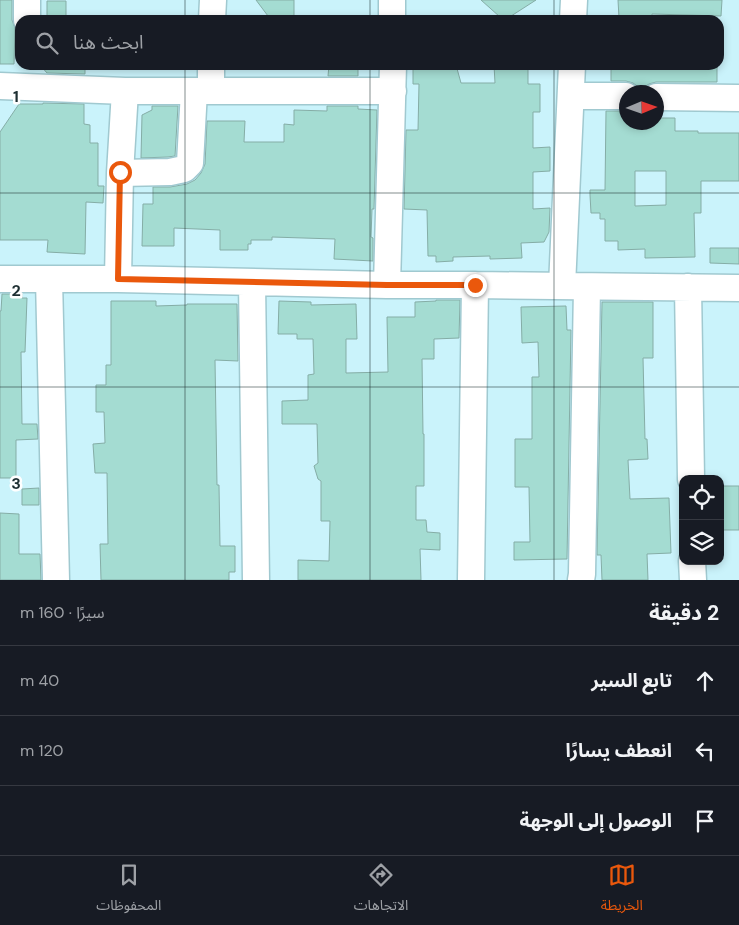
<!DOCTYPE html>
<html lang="ar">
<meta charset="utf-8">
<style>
:root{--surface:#171b24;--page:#242831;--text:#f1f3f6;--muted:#9ea1a6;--line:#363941;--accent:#ea580c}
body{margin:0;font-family:"DM Sans","Noto Sans Arabic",sans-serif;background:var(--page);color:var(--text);direction:rtl}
.controls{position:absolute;right:15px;bottom:15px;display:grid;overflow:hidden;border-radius:10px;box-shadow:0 2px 8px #0003}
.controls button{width:45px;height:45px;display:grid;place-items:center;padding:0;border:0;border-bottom:1px solid var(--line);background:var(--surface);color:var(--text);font:25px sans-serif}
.compass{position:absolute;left:619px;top:85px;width:45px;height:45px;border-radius:50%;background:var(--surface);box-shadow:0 2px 8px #0003;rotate:88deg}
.stop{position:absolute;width:15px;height:15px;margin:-11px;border:4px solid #ea580c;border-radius:50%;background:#fff}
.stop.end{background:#ea580c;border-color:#fff;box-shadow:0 1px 5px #0008}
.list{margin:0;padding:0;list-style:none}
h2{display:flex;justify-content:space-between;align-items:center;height:65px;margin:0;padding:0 20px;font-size:21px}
h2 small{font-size:16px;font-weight:400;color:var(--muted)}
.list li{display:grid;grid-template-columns:32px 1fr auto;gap:15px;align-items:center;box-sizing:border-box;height:70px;padding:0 20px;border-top:1px solid var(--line)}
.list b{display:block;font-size:19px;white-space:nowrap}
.list em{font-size:16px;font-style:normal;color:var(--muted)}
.icon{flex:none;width:28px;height:28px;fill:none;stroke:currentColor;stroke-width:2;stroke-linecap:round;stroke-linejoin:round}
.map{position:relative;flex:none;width:739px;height:580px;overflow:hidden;direction:ltr}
.search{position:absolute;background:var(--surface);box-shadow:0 2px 8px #0003;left:15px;right:15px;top:15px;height:55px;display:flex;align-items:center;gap:12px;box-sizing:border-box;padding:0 18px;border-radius:15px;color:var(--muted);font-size:19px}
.sheet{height:275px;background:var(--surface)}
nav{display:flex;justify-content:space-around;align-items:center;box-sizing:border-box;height:70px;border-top:1px solid var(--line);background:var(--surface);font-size:14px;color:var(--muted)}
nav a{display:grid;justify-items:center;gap:2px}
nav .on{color:var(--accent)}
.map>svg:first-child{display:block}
.building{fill:#a4dcd2;stroke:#85ada6;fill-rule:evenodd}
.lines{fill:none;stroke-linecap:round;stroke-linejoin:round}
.minor-casing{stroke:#a0c9d0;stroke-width:29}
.minor{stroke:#fff;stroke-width:26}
.route{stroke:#ea580c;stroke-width:6}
.grid{fill:none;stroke:#1e2f32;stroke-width:1;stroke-opacity:0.55}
.grid-label{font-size:16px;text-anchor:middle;font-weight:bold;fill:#1e2f32;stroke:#fff;stroke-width:5;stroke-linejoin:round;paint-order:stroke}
</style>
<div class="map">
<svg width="739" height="580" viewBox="0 0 739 580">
<rect width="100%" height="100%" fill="#caf3fb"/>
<path class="building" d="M0 0H12V20L15 28 14 64H0Z
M256 0H294V20H271Z
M481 0H536L508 18 500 17Z
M618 0H722L721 16 652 14V18H619Z
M47 1H66V20H47Z
M40 65H85V74L47 73Z
M329 65H358V76H328Z
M434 65H456L461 83H495L494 65H528V84H540V112H533V148L550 147V171L533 172V209L550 208 549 232 544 242 521 243 522 258 490 259V256L453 257V261L436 262V256H428L427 210 404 209 406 130H418L419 84H413V68L430 69Z
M611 65H717V82H656L649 84 646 86H637L633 83 626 81H611Z
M43 103 84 104V124L90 125V143H98V186H104L103 203 86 202 85 254 47 252 48 240H0V132L19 104H43Z
M152 106H178L175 156 168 157 141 158 142 115 152 110Z
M327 106H358V109L377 110 374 209H372L371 237 373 238V261L334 259 335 239 272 237V240H251V244H248V250H220V230L174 228V246H142L143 204H153V187H170L187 184 195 180 201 173 205 164 207 121H245L244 142H284V124L294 125V110L327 111Z
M606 111H626V122H656V118H675V131H698V133H739V181H701V213H694L695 257 645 258V249L618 250V241H605V219H600V213H591L590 195V190H605ZM635 171H666V205L635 206Z
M710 248H739V264L710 263Z
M2 294H22V298H27L25 352H21L22 424H37L38 439 16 440V478H0V311H1Z
M436 300H460L459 338 434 339V359H422L423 434H424V486H416V520H426L427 532 440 533V550L420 549 421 580H298V560L329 561 330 521H321V481L318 479 314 466 318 463 317 424H282V401L308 400V375L314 374 313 339H297V334H278L279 301 311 302V305L356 304 357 339H346V373L388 372 387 317H415V302L436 301Z
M111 301H156V306L187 305V304H237L238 361 215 360 217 485H219L220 546H235V572H229V580H101L100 544H108L107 473H95L93 444 105 443 104 412H96V385H106V365H111Z
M602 302H653V358H643L645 439H647L648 459 628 460 630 499 669 498 671 553 647 554 648 580H602L601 555H597Z
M566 306 567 330H571L567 559 514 560V542H530L529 487H515V439H532V377H539L538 342 522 343 521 307Z
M720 486H739V530H720Z
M39 488V505H22V489Z
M0 513 19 514V554H40L41 580H0Z"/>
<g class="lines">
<defs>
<path id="minor" d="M392 0V20
M27 20V0
M212 20 213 0
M573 20 574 0
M0 86 125 91H393
M211 91V65
M571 96H626
M656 97 739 98
M120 173 170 172 184 169 190 163 194 91
M0 279H118L387 285H475L739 288
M49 279 56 580
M118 279 120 173 125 91
M252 282 256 580
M387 285 393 65
M562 286 572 65
M688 287 691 479
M692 561 693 580
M471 580 475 285
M581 580 582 574 587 287"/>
</defs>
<use href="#minor" class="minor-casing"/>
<use href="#minor" class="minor"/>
</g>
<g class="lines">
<path class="route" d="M120 172 118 279 387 285H475"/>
</g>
<path class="grid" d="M185 0V20M370 0V20M554 0V20M185 65V580M370 65V580M554 65V580M0 193H739M0 387H739"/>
<g class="grid-label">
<text x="16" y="102">1</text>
<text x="16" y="296">2</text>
<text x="16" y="489">3</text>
</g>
</svg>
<div class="controls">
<button><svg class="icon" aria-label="locate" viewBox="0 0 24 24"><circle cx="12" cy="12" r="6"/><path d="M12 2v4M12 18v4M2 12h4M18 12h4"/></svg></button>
<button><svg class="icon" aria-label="layers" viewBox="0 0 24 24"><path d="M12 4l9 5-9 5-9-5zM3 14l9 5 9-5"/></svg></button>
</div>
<svg class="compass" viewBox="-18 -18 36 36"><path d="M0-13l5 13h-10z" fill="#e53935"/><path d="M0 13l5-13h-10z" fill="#9ea1a6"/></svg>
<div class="stop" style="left:120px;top:172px"></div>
<div class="stop end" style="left:475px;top:285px"></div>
<div class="search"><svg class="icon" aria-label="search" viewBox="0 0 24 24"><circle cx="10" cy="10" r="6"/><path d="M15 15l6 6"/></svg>ابحث هنا</div>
</div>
<section class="sheet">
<h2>2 دقيقة<small>سيرًا · 160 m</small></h2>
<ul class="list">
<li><svg class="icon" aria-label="ahead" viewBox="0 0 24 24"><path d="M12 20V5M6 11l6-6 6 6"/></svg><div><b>تابع السير</b></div><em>40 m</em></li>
<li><svg class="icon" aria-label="left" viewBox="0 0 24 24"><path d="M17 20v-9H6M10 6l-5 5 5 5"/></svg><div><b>انعطف يسارًا</b></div><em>120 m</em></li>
<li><svg class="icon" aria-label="arrive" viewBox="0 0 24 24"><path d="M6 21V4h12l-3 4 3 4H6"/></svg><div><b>الوصول إلى الوجهة</b></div></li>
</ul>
</section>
<nav>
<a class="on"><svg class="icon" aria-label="map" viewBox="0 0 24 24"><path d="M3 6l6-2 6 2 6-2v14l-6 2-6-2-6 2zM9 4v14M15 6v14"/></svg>الخريطة</a>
<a><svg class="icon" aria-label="directions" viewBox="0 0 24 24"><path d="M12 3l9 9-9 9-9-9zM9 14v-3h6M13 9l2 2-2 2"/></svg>الاتجاهات</a>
<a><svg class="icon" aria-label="saved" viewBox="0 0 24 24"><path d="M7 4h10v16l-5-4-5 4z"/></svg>المحفوظات</a>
</nav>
